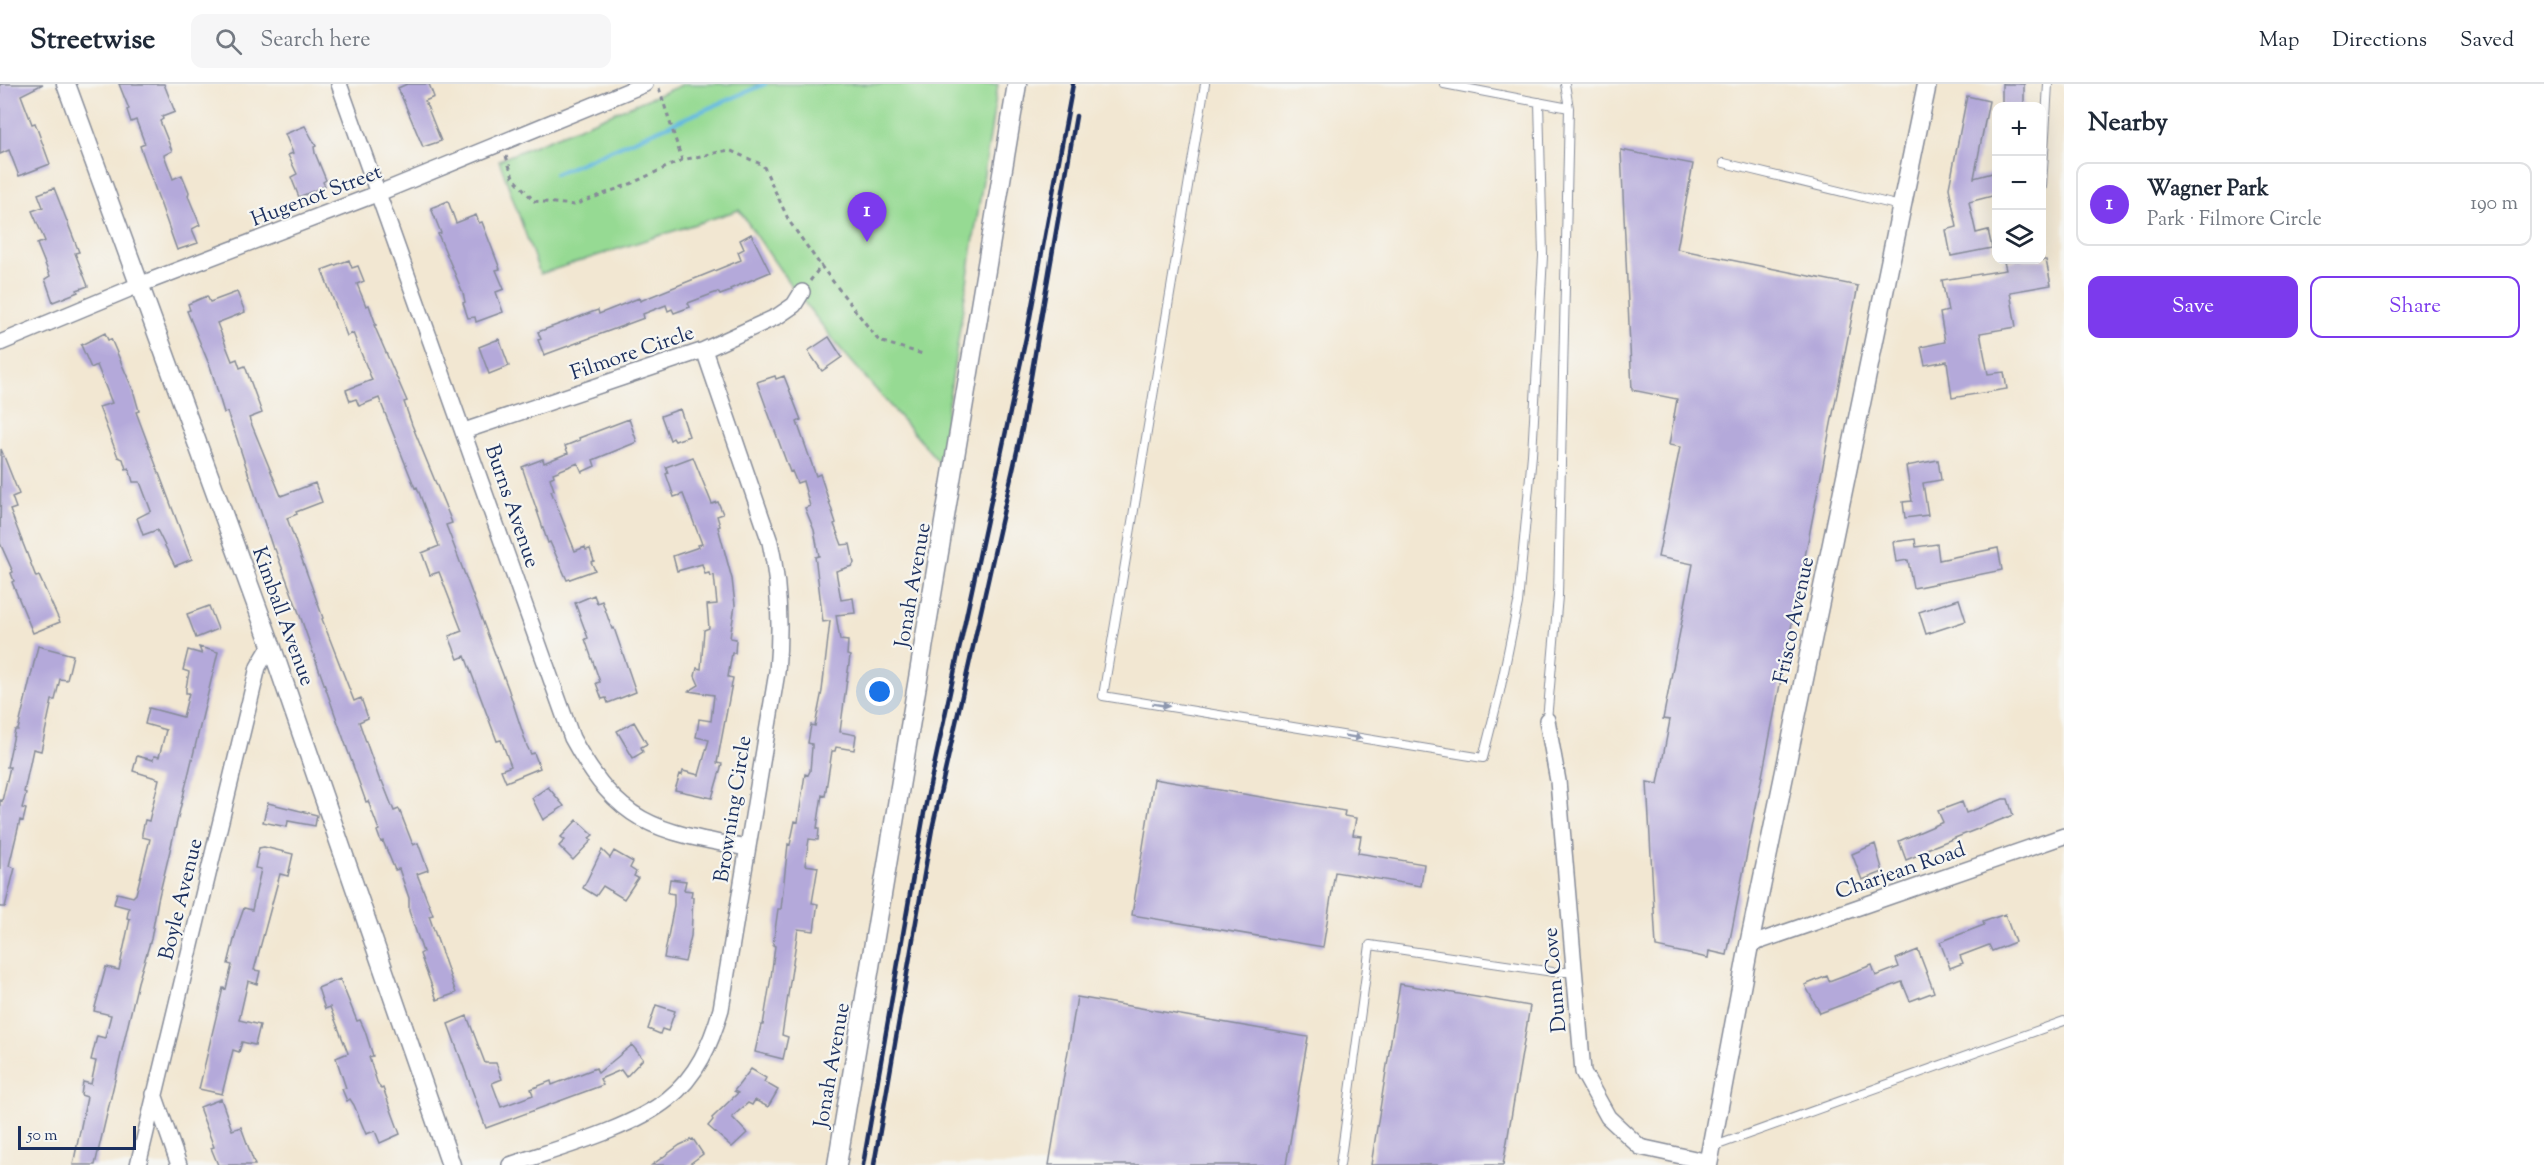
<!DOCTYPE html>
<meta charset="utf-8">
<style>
:root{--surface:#fff;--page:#f6f6f7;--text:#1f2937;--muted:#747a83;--line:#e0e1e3;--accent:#7c3aed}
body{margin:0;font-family:"Sorts Mill Goudy",serif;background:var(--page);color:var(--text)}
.controls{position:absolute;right:18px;top:18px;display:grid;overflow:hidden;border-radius:12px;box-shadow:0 6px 24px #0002}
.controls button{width:54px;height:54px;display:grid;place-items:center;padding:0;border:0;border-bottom:2px solid var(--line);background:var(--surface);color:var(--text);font:30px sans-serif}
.scale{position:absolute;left:18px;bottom:15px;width:118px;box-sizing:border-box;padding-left:6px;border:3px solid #1b2f5e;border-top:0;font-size:16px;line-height:21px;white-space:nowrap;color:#1b2f5e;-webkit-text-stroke:4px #f6f6f2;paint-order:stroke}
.you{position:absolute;left:880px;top:608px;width:21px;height:21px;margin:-15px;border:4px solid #fff;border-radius:50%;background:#1a73e8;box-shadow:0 0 0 9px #1a73e833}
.badge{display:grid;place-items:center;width:39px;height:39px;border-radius:50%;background:var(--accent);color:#fff;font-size:20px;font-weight:700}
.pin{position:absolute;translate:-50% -50px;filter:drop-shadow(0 2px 3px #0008)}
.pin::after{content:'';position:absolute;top:32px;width:21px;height:18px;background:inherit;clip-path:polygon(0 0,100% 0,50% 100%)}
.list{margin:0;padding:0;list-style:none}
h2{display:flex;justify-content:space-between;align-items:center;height:78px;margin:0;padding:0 24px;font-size:26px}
h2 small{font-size:20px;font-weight:400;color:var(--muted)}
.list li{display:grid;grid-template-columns:39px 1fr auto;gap:18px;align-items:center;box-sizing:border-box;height:84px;margin:0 12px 12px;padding:0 12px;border:2px solid var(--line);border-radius:12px}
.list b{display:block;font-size:22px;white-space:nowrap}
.list p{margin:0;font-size:20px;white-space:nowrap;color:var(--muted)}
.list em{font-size:20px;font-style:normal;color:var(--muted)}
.actions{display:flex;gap:12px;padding:18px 24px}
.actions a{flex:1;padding:14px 0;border:2px solid var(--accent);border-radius:12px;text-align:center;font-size:21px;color:var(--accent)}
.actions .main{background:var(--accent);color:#fff}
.icon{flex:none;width:33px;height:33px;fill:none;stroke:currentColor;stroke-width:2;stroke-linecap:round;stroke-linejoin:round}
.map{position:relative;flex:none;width:2064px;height:1081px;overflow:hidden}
header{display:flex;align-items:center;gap:36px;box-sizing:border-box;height:84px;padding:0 30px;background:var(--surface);border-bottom:2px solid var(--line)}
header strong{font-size:28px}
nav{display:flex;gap:33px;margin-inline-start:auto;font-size:21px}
.search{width:420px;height:54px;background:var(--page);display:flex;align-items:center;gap:15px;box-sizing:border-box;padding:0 21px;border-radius:12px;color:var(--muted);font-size:22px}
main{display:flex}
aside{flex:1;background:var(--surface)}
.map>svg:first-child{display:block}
.green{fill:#96da93;stroke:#588478;stroke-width:1.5}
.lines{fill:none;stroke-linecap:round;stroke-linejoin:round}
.stream{stroke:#64b9e0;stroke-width:4.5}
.building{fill:#b4a9da}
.service-casing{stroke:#868b98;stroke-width:10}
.minor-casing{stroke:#868b98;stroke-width:18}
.tertiary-casing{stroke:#868b98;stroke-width:21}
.path{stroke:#868b98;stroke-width:3;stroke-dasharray:4.5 4.5;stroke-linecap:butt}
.service{stroke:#fff;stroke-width:8}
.minor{stroke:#fff;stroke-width:15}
.tertiary{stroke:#fff;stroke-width:18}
.rail{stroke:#1b2f5e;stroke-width:4.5}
.oneway{fill:#8d97ae}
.labels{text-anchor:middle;stroke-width:4.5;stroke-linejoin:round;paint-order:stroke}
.street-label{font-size:21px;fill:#1b2f5e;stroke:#f6f6f2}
</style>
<header>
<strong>Streetwise</strong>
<div class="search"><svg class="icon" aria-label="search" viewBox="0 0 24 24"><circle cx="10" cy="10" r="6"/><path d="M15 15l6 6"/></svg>Search here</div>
<nav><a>Map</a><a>Directions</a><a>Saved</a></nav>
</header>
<main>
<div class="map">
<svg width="2064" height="1081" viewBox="0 0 2064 1081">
<rect width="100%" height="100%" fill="#f6f6f2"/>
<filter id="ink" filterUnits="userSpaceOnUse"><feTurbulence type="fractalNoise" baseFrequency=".0167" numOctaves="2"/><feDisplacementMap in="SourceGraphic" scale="12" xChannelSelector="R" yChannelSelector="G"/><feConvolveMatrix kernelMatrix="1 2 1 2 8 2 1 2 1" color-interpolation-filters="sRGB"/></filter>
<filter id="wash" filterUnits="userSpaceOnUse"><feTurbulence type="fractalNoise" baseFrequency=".008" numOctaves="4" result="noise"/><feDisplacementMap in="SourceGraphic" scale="24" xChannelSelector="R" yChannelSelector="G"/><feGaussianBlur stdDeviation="1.35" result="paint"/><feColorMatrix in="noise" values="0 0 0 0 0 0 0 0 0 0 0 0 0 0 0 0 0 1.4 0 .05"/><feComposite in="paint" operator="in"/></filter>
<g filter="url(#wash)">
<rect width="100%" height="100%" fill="#f2e7d2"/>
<path class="green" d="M684 0H998L939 378 839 263 787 196 739 126 540 190 499 76Z"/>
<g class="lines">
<path class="stream" d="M555 90 765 0"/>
</g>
<g id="blocks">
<path class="building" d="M0 0H43L21 11 32 40 35 39 50 80 19 92 9 66 0 70Z
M119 0H164L175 28 162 33 163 35 160 37 172 67 164 71 173 95 182 91 189 108 188 112 200 141 192 145 198 159 177 166 140 62 145 60 136 36 131 38 127 26 129 25Z
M407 0H429L434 13 425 17 441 57 423 63 398 4Z
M2002 0H2024V22H2002Z
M1967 12 1989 17 1974 94 1996 88V111L1969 118 1976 149 1988 146 1992 164 1951 172 1946 146 1957 143 1949 104Z
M305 42 316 62 314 63 315 69 326 96 323 98 325 102 299 113 291 93 297 90 288 71 293 69 285 50Z
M1621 66 1693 80 1677 165 1858 202 1727 871 1709 867 1708 874 1656 863 1647 698 1658 700 1670 636 1663 635 1693 480 1658 473 1680 363 1669 361 1677 315 1632 306Z
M54 104 79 168 75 169 88 202 77 206 78 208 53 218 45 195 50 192 37 160 45 157 32 127 43 123 38 110Z
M448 117 456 139 476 131 479 139 482 138 500 185 496 186 504 205 496 208 503 228 476 238 475 233 468 234 463 219 465 218 463 209 438 150 441 149 431 124Z
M751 150 770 188 730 205 731 207 720 211 718 208 712 210 688 219 690 223 674 229 672 225 668 227 666 221 643 230 644 234 544 271 538 256 541 255 538 248 598 226 599 230 639 214 640 217 741 176 738 168 744 165 740 156Z
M349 176 352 184 358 182 364 197 357 200 366 222 369 221 376 241H374L407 317 404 318 412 341 449 431 452 439 446 441 508 604 527 662 531 670 534 669 540 684 506 698 501 686 511 682 501 656 497 657 465 572 458 575 449 552 462 547 439 488 430 491 422 469 439 462 417 403 415 404 379 314 359 322 356 315 350 317 346 306 372 296 353 249 347 252 322 186Z
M2023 176H2046L2051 201 2010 208 2016 243 1980 249 1988 290 2004 288 2007 305 1952 314 1947 277 1925 281 1921 263 1945 258 1940 229 1948 227 1942 196 2006 186 2004 178Z
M237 208 245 228 217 239 232 277 237 275 240 284 245 282 250 296 262 329 249 334 281 412 315 399 322 418 296 428 297 430 287 434 323 534 322 535 354 617 361 614 368 634 359 638 380 697H382L394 727 399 725 413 761 418 759 428 786 417 790 433 831 429 832 456 909 437 916 420 870 423 868 409 827V814L399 785 395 786 383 757 381 758 377 747 379 746 368 717 366 718 299 529 275 465H273L236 352 227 328 224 329 211 285 187 227 190 226 188 220 207 212 210 218Z
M105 249 108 256 111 255 133 306 139 327 136 328 189 469 192 475 175 482 157 446 143 451 137 434 151 427 140 398H133L129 384 126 385 123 375 118 373 99 323 112 319 97 281 91 284 81 261Z
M829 253 842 273 822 287 808 267Z
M499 255 509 282 489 290 479 263Z
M775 292 776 295 784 292 801 336 797 338 803 355 816 392 820 390 836 439 834 440 842 461 850 460 854 479 852 482 836 487 841 516 853 514 855 529 836 531 840 556 848 557 847 571 850 572 840 648 856 651 854 666 836 663 835 667H832L825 712 822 711 817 744 819 745 818 756 809 755 805 781 818 783 812 819 818 820 817 825 814 847 798 845 782 951 788 953 783 975 755 968 761 941H763L771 893 775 862 773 861 778 825H781L788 760 790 761 795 737 798 738 805 690 808 691 810 687 812 663V660L808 659 811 641 815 642 822 607 830 537 823 538 816 479 815 473 819 472 814 446 805 424 810 422 803 397 797 399 792 387 790 388 757 298Z
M680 325 689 352 675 357 673 354 670 356 661 332Z
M629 335 637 358 593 376 595 382 582 388 578 379 553 389 554 392 550 394 554 406 551 407 575 467 585 463 586 466 590 465 594 477 591 478 595 486 567 496 550 458 548 459 522 383 543 375 544 379 568 369 565 362 580 356 579 354Z
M1 365 19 410 12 413 16 424 10 426 36 493 39 492 60 538 33 549 12 498 14 497 11 489 13 488 0 459Z
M693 373 712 420 718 418 723 430 717 432 720 442 718 443 732 495 735 521 730 554 736 555 735 569H732L728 593 733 594 717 679 722 680 712 714 675 706 680 690 682 691 683 687 699 691 709 656 696 653 698 643 699 635 711 637 714 611 689 607 699 601 695 592 697 584 701 585 704 546 709 544 707 521 717 520 714 491 710 492 709 489 705 490 702 480 677 487 673 472 699 463 698 461 702 460 683 410 674 413 666 390 668 389 666 383Z
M1938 376 1941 396 1923 399 1928 431 1905 434 1903 418 1912 417 1906 382Z
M1915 455 1916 463 1937 460 1939 476 1998 464 2002 486 1913 504 1908 476 1896 478 1893 458Z
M594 511 597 519 602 517 612 545 614 544 636 608 608 619 606 614 602 615 596 599 600 598 585 555 588 554 575 519Z
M1959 515 1966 537 1926 550 1919 528Z
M209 522 218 545 196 554 187 530Z
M38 562 73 571 67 596 60 595 55 616H52L41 667 33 665 24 708 26 709 22 724 26 725 23 737 20 736 9 782 15 784 5 823H0V716L2 717 10 683H7L15 646H18Z
M199 563 218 568 158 816 151 855 138 898 95 1081H73L87 1013 81 1011 83 998 91 1000 96 977 91 976 97 952 105 954 111 931 94 927 106 883 119 886 130 835 127 834 129 824 114 820 117 809 133 813 136 810 150 755 142 753V749L145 736 149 737 159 695 133 687 137 672 153 676 154 672 159 673 166 646 145 640 149 624 183 633 189 609H186V604L189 588 183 586 188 566 202 570Z
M634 638 647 660 641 663 643 668 633 674 617 647Z
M1154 695 1345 727 1344 732 1356 734 1353 751 1361 752 1358 769 1424 780 1421 802 1335 788 1323 863 1132 831Z
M548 703 564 722 543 736 532 714Z
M2003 715H2008L2013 731 1927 765 1928 767 1906 776 1899 757 1943 738 1938 727 1962 718 1966 729Z
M268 719 317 731 315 742 288 737 287 743 263 738Z
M577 736 593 751 589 754 592 756 573 776 559 762 565 756 561 753Z
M1875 760 1883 788 1862 796 1852 770Z
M264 763 293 770 288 792 280 790 254 886 260 887 257 900 248 897 239 936 260 941 255 961 242 958 239 968 233 966 222 1010 199 1005 223 904 226 905 232 881 228 880 237 844 244 824 252 826 261 785 255 784 259 764Z
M602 766 610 774 614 767 633 778 630 784 636 788 634 792 638 794 624 815 603 802 596 812 583 804Z
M670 795 686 797 684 806 692 807 691 813H693L691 852 685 878 664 874 674 821V810L668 809Z
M2005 830 2015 858 1992 867 1989 861 1960 872 1963 879 1950 884 1940 858 1984 841 1983 838Z
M1918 866 1934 908 1910 917 1902 898 1820 929 1805 901 1827 892 1829 897 1872 881 1876 892 1899 883 1896 875Z
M340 895 357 937 360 936 365 947 373 972 369 973 377 998 381 1005 383 1004 400 1050 380 1059 375 1047 366 1050 354 1021 350 1015 347 1017 342 1005 346 1004 336 974 348 969 330 923 325 925 318 904Z
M1400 900 1530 922 1503 1081H1371Z
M1077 913 1308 953 1286 1081H1049Z
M656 921 675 927 668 947 662 945 660 950 648 945Z
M467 932 485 979H496L502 995 492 999 501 1023 533 1011 531 1005 551 997 552 1001 596 984 598 989 632 961 643 975 626 993 621 986 600 995 603 1001 486 1044 448 940Z
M751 985 766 994 764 998 778 1006 768 1023 755 1016 752 1021 748 1019 732 1033 747 1049 732 1063 708 1042 713 1036 712 1034 738 1009 734 1007Z
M221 1015 232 1046 241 1043 255 1081H218L211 1064 214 1063 200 1026V1023Z
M693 1055 703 1070 688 1081H652L680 1061Z"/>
</g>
</g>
<g filter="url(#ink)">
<use href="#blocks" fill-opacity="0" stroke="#868b98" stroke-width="1.5"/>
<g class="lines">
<defs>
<path id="service" d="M1205 0 1103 612 1483 674 1500 607 1518 519 1532 371 1543 172 1539 18
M1444 0 1569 24
M1724 79 1900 122
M2042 103 2048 0
M1547 636 1558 512 1569 24 1565 0
M1712 1063 2064 937
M1340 1081 1370 861 1553 888H1575"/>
<path id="minor" d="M339 0 572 654C619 741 655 747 747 764
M0 259 139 201 379 109 645 0
M464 347 704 266 778 232 794 221 802 208
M1547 636 1558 697 1583 988 1608 1033 1640 1063 1709 1078
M1749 861 2064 752
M154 1010 179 1081
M138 1081 258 583 271 561
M510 1081C556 1065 631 1045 668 1015 697 992 711 960 721 925L777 588C781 543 780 502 770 458L704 266"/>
<path id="tertiary" d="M66 0 271 561 451 1081
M837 1081 1017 0
M1708 1081 1749 861 1927 0"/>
</defs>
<use href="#service" class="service-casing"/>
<use href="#minor" class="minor-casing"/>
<use href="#tertiary" class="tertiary-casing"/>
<path class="path" d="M659 4 682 76 729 66 763 81 789 137 821 182
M506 72 513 93 534 117 574 121 630 100 682 76
M810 197 821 182 879 257 923 270"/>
<use href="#service" class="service"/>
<use href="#minor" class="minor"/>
<use href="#tertiary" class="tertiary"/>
<path class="rail" d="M863 1081 924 729 1027 249 1073 0
M874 1081 932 745 1022 345 1076 32"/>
</g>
<defs><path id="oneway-solid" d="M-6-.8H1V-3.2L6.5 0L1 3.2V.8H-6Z" transform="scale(1.5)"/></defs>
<g class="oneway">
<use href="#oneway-solid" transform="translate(1161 621) rotate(9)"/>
<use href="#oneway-solid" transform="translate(1353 653) rotate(9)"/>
</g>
</g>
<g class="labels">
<g class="street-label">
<text transform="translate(316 111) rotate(-21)" y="7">Hugenot Street</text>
<text transform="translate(632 268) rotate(-19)" y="7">Filmore Circle</text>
<text transform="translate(513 422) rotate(71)" y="7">Burns Avenue</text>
<text transform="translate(912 501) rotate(-80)" y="7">Jonah Avenue</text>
<text transform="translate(284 532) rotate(70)" y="7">Kimball Avenue</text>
<text transform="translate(1793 536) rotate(-78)" y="7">Frisco Avenue</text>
<text transform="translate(732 725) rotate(-81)" y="7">Browning Circle</text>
<text transform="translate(1900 786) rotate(-19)" y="7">Charjean Road</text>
<text transform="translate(180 815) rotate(-76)" y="7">Boyle Avenue</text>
<text transform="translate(1554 896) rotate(-95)" y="7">Dunn Cove</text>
<text transform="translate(831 981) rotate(-80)" y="7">Jonah Avenue</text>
</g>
</g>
</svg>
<div class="controls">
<button>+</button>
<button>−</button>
<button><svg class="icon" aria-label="layers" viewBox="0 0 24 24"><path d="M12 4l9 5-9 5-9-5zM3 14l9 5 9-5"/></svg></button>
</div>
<div class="scale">50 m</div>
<div class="you"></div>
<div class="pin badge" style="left:867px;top:158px">1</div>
</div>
<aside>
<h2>Nearby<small></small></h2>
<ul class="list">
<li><span class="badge">1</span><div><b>Wagner Park</b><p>Park · Filmore Circle</p></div><em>190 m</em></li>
</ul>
<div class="actions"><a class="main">Save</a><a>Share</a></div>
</aside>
</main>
